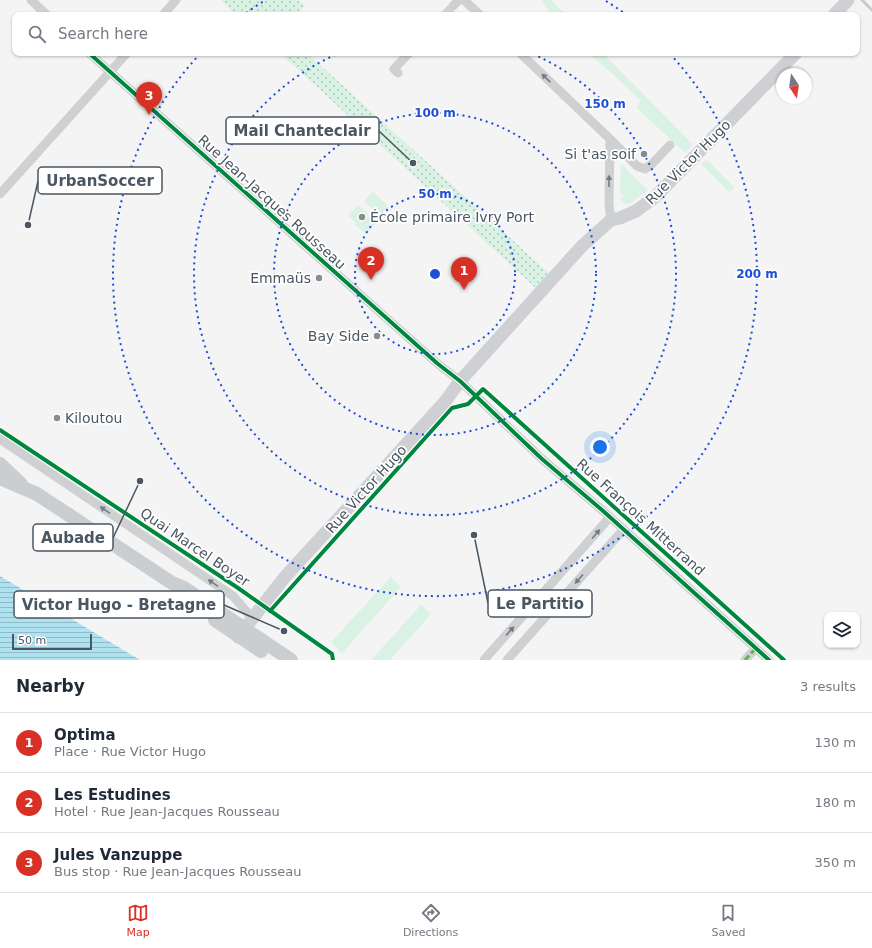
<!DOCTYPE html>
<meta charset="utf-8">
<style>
:root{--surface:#fff;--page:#f6f6f7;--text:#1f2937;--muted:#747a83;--line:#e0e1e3;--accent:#d93025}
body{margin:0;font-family:"DejaVu Sans",sans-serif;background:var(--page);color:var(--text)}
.controls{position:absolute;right:12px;bottom:12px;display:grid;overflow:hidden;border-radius:8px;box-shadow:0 1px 3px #0004}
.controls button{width:36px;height:36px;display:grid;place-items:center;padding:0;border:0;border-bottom:1px solid var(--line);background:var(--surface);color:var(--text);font:20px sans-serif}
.compass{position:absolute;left:776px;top:68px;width:36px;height:36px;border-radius:50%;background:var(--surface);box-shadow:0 1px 3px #0004;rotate:167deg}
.scale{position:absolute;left:12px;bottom:10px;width:80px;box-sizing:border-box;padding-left:4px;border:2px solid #4a5661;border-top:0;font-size:11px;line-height:14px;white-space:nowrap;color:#4a5661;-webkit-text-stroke:3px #fff;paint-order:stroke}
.you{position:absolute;left:600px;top:447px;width:14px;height:14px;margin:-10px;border:3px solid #fff;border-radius:50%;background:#1a73e8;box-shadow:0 0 0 6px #1a73e833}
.badge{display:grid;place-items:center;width:26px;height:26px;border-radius:50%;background:var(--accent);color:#fff;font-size:13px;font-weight:700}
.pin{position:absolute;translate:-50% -33px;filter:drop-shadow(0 1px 2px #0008)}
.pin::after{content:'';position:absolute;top:21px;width:14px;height:12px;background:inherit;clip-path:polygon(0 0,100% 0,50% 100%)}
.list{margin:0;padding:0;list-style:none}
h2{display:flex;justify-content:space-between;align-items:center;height:52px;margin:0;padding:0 16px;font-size:17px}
h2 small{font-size:13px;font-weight:400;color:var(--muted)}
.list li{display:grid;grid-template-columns:26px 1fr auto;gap:12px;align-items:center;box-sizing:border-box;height:60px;padding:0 16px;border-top:1px solid var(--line)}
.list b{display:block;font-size:15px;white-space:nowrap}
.list p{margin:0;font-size:13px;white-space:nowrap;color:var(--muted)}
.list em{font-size:13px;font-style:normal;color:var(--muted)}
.icon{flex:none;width:22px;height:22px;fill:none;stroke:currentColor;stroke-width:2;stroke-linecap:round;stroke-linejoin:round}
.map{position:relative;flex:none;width:872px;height:660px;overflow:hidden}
.search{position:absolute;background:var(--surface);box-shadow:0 1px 3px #0004;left:12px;right:12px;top:12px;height:44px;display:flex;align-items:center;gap:10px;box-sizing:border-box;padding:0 14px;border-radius:8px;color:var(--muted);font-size:15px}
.sheet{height:232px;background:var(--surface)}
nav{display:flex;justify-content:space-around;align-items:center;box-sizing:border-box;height:56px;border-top:1px solid var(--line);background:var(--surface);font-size:11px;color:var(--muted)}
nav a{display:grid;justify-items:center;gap:2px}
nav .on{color:var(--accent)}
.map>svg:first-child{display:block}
.grass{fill:#d9f2e3}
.park{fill:url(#park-dots)}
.water{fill:url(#water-rules)}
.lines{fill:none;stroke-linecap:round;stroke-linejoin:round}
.street-tunnel{stroke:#d2d4d7;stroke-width:9;stroke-dasharray:9 4.5;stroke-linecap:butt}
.street{stroke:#ced0d2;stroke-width:9}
.secondary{stroke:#ced0d4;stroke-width:13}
.primary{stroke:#caced1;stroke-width:14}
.rail{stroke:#c9cacc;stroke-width:3}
.quiet{stroke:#58b947;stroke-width:3;stroke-dasharray:6 3;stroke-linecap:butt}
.cycleway-casing{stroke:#fff;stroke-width:6}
.cycleway{stroke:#00873e;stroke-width:4}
.oneway{fill:#727b83}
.ring{fill:none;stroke:#1d4ed8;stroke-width:2;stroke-dasharray:2 4}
.poi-dot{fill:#868d94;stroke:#fff;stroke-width:1.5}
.labels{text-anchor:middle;stroke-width:3.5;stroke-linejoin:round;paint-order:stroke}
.poi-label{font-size:14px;fill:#4a5661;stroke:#fff;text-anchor:end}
.street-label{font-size:14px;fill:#4a5661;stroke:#fff}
.centre{fill:#1d4ed8;stroke:#fff;stroke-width:2}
.ring-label{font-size:12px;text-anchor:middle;font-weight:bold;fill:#1d4ed8;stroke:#fff;stroke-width:3.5;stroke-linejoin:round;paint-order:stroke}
.leader{fill:none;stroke:#4a5661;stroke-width:1.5}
.callout-dot{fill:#4a5661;stroke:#fff;stroke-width:1.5}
.callout{fill:#fff;stroke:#4a5661;stroke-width:1.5}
.callout-label{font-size:15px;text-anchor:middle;font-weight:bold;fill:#4a5661}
</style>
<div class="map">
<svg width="872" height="660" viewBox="0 0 872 660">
<defs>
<pattern id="park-dots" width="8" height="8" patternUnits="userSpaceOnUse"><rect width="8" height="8" fill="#d9f2e3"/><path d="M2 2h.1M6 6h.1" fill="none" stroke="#b2c7bb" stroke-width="1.8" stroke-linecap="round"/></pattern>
<pattern id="water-rules" width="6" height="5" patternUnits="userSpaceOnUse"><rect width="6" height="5" fill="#aee2f0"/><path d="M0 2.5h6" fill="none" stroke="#90bac6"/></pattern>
</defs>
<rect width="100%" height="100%" fill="#f4f4f4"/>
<path class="grass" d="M541 0H551L566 15H552Z
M588 53H603L693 145 685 153 637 108 640 100 613 74Z
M707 160 735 188 729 192 701 164Z
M621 164 648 190 631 203 626 204 620 199 624 195 620 194Z
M373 192 388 206 380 216 364 201Z
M358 205 377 222 366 234 354 224 356 223 348 216Z
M391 577 401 587 342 653 331 642Z
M421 605 431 614 390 660H371Z"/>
<path class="park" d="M221 0H299L305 6 296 15H235Z
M280 53H307L553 277 540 292Z"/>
<path class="water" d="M0 576 140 660H0Z"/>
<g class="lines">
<path class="street-tunnel" d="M445 15 453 6"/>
<path class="street" d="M31 0 47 15
M464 0 480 15
M453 6 459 0
M163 15 176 0
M89 53 438 364 460 381 542 459 602 510 769 660
M520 53 610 139 609 204 611 220
M398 73 394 69 409 53
M610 139 637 166 645 169 652 164 670 145
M0 194 127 53
M0 439 233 596 252 618
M484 660 610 517
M507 660 624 529
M745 660 756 648"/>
<path class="secondary" d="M834 15 848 0
M238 637 284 578 444 403 460 381 582 246 611 220 620 218 636 211 655 197 796 53"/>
<path class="primary" d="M0 464 21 484
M0 478 37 494 172 583 184 588 291 660
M215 620 261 651"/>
<path class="rail" d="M862 0 872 10"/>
<path class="quiet" d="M745 660 756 648"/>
<defs>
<path id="cycleway" d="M89 53 438 364 460 381 542 459 602 510 769 660
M0 430 238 588 332 654 333 660
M270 611 452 408 468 404 483 389 784 660"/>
</defs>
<use href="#cycleway" class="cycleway-casing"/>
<use href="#cycleway" class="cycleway"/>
</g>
<defs><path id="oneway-solid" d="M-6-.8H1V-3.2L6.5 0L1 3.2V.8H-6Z"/></defs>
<g class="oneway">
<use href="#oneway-solid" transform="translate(546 78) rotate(-136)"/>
<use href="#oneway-solid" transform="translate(609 181) rotate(-90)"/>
<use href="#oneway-solid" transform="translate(105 510) rotate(-146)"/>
<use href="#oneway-solid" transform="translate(596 534) rotate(-49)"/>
<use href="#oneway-solid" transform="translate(579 579) rotate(131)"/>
<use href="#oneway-solid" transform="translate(213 583) rotate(-146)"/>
<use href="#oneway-solid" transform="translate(510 631) rotate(-48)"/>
</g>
<g class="ring">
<circle cx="435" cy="274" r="80"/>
<circle cx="435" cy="274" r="161"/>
<path d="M533 54A241 241 0 1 1 337 54"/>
<path d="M246 13A322 322 0 0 1 264 1M606 1A322 322 0 0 1 624 13M670 54A322 322 0 1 1 200 54"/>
</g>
<g class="poi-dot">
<circle cx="644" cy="154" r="4"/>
<circle cx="362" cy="217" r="4"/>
<circle cx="319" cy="278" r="4"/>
<circle cx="377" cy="336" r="4"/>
<circle cx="57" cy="418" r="4"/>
</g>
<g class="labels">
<g class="poi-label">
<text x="636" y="159">Si t'as soif</text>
<text x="370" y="222" text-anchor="start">École primaire Ivry Port</text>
<text x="311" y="283">Emmaüs</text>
<text x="369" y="341">Bay Side</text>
<text x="65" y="423" text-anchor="start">Kiloutou</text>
</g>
<g class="street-label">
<text transform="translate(688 162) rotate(-45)" y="5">Rue Victor Hugo</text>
<text transform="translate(272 202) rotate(42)" y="5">Rue Jean-Jacques Rousseau</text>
<text transform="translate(366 489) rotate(-48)" y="5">Rue Victor Hugo</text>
<text transform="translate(641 517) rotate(42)" y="5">Rue François Mitterrand</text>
<text transform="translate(195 547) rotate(34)" y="5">Quai Marcel Boyer</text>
</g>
</g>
<circle cx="435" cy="274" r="6" class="centre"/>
<g class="ring-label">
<text x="605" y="108">150 m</text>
<text x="435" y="117">100 m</text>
<text x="435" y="198">50 m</text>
<text x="757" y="278">200 m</text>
</g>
<path class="leader" d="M413 163L379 131M28 225L38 181M140 481L113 538M474 535L488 603M284 631L224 605"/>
<g class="callout-dot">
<circle cx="413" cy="163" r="4"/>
<circle cx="28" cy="225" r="4"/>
<circle cx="140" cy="481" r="4"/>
<circle cx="474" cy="535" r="4"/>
<circle cx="284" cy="631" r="4"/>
</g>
<g class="callout">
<rect x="226" y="117" width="153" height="27" rx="4"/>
<rect x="38" y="167" width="124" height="27" rx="4"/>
<rect x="33" y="524" width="80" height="27" rx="4"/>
<rect x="488" y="590" width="104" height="27" rx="4"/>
<rect x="14" y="591" width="210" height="27" rx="4"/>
</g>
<g class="callout-label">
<text x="302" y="136">Mail Chanteclair</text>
<text x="100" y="186">UrbanSoccer</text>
<text x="73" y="543">Aubade</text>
<text x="540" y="609">Le Partitio</text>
<text x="119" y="610">Victor Hugo - Bretagne</text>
</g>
</svg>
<div class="controls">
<button><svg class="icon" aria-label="layers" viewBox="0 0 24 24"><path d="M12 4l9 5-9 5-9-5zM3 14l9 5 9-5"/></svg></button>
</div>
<svg class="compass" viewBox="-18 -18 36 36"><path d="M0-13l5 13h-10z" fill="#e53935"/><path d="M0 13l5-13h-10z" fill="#747a83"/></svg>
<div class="scale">50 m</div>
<div class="you"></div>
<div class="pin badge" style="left:464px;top:290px">1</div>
<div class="pin badge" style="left:371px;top:280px">2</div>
<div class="pin badge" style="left:149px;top:115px">3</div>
<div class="search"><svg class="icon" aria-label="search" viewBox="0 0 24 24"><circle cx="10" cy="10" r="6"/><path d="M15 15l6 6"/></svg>Search here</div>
</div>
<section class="sheet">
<h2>Nearby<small>3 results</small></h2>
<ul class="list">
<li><span class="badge">1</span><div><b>Optima</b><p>Place · Rue Victor Hugo</p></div><em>130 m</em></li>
<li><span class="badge">2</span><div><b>Les Estudines</b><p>Hotel · Rue Jean-Jacques Rousseau</p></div><em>180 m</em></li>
<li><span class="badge">3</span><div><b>Jules Vanzuppe</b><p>Bus stop · Rue Jean-Jacques Rousseau</p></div><em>350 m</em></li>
</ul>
</section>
<nav>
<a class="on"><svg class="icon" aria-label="map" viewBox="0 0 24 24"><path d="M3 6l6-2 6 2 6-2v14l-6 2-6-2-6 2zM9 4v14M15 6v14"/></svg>Map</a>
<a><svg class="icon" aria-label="directions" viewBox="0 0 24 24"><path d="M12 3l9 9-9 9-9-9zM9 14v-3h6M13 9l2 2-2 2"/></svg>Directions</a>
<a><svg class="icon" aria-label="saved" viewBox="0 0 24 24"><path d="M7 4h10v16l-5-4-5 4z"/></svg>Saved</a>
</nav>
